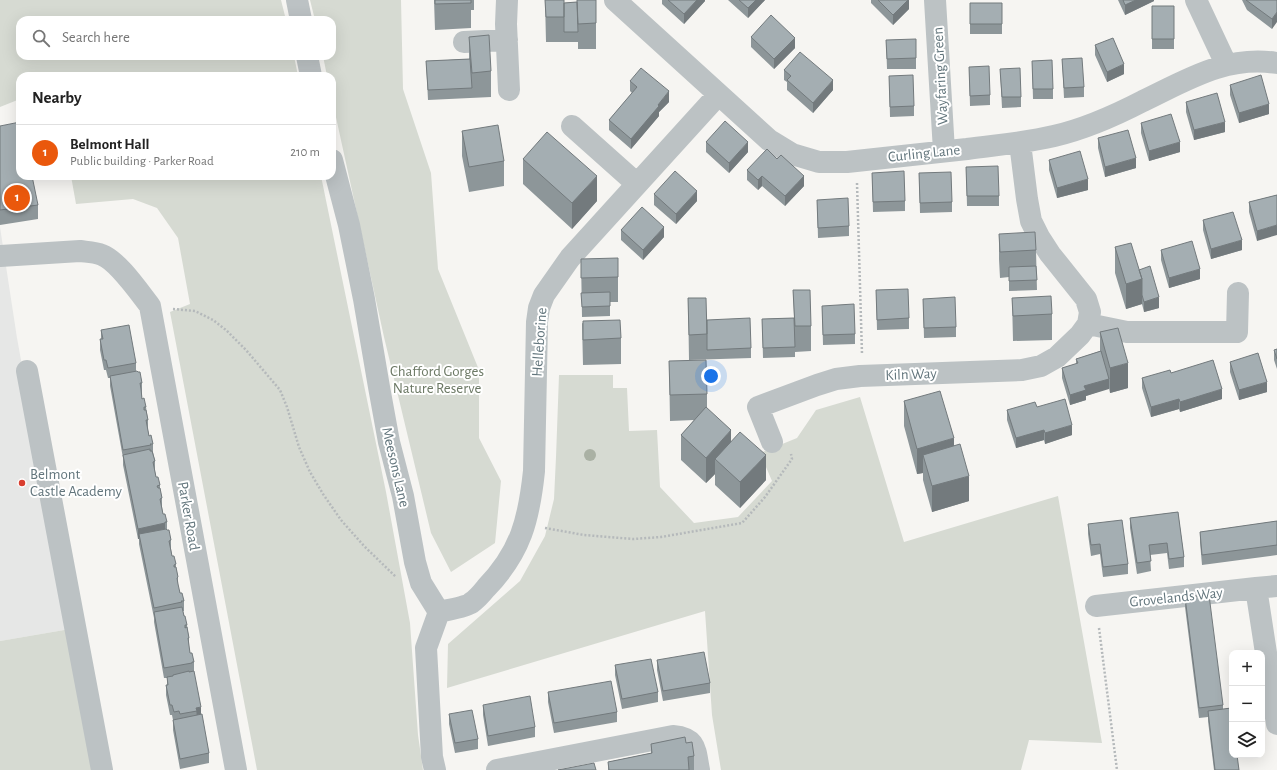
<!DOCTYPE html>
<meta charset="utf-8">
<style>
:root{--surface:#fff;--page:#f6f6f6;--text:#222;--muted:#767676;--line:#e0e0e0;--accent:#ea580c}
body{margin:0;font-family:"Alegreya Sans",sans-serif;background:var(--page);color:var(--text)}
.controls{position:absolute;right:12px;bottom:12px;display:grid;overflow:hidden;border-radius:8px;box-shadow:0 4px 16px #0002}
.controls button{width:36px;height:36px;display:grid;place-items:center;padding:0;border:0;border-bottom:1px solid var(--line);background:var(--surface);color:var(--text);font:20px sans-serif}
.you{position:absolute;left:711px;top:376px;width:14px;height:14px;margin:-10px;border:3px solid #fff;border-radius:50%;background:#1a73e8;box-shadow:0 0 0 6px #1a73e833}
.badge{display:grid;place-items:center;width:26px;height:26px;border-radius:50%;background:var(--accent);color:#fff;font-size:13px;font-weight:700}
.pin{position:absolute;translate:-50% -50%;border:2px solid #fff;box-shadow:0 1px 4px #0006}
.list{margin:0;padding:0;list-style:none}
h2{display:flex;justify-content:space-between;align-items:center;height:52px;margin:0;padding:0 16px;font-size:17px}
h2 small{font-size:13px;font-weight:400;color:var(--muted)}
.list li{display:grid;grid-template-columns:26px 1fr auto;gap:12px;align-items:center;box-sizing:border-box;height:56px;padding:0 16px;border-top:1px solid var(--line)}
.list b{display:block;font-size:15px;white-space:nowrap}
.list p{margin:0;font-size:13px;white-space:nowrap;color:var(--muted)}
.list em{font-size:13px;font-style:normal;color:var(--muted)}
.icon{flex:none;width:22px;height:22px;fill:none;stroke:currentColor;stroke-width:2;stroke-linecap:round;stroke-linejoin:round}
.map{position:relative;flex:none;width:1277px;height:770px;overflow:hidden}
.search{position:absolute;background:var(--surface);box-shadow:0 4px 16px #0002;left:16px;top:16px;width:320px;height:44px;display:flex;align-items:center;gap:10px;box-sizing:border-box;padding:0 14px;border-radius:12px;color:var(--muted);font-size:15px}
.panel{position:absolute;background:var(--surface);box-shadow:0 4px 16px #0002;left:16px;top:72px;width:320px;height:108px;border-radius:12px}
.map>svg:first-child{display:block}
.built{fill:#e6e7e6}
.green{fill:#d6dad2}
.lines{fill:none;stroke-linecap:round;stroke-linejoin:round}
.path{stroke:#b5b9bb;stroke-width:2.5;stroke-dasharray:2 2;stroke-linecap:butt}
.minor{stroke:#bcc2c4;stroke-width:22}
.tree{fill:#aab1a4}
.wall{fill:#8d9699}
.shaded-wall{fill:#737a7d}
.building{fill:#a4aeb2;stroke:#737a7d}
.poi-dot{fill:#d93e2f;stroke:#fff;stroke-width:1.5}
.labels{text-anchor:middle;stroke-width:4;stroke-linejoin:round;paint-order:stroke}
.street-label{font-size:15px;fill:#62757c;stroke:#fff}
.park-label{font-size:15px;fill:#6c7965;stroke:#fff}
.poi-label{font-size:15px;fill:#62757c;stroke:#fff;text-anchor:start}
</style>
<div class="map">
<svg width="1277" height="770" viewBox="0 0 1277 770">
<rect width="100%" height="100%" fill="#f6f5f2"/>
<path class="built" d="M0 227 17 338 70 629 0 641Z"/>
<path class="green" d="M0 0H281L286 20H20V56H294L298 76H20V99L0 107Z
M310 0H401L403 89 431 173 438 269 479 370V438L501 481 495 543 451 572 431 533 384 337 332 99V76H327L323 56H332V20H315Z
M71 176H321L386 492 410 623 418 735 423 770H257L170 312 190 304 178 238 157 208 133 199 76 204Z
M559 375H613V388H627L629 431 657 430 660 487 694 523 738 517 772 481 760 453 797 438 816 410 860 397 904 542 1058 496 1102 743 1029 740 1021 770H721L712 715 705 611 447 688 448 644 520 581 545 536 554 499 556 457Z
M70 629 102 770H0V641Z"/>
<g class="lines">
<path class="path" d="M857 183 862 354
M173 309 195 311 213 320 226 330 246 350 280 390 287 407 299 447 310 472 323 494 341 520 364 546 396 577
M545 528 584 535 633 539 661 537 742 523 765 497 792 459 791 454
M1099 628 1117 770"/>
<path class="minor" d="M297 0 301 20
M507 0 506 24 509 90
M615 0 769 140 792 154 819 162H847C887 158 927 153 967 149 996 145 1025 143 1054 136 1085 129 1114 116 1143 101 1187 80 1226 55 1277 63
M935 0 944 151
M1196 0 1226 64
M464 42 507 40
M307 56 311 76
M572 126 637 184
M332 160 349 225 364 299 379 387 389 442 403 496 415 562 421 583 439 612
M0 256 80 251C88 252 95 252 102 255 118 261 139 292 150 306L236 770
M1088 324 1127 332H1237L1238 293
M27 371 102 770
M772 442 758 407 817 385 836 379 860 376 1022 370 1041 366 1057 357 1080 335 1088 324 1090 312 1086 299 1050 254 1039 237 1031 221 1027 199 1020 143
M1256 588 1277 586
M1096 606 1256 588 1277 724
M439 612C447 610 466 607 471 603 477 599 482 593 486 588 521 552 529 519 534 471L537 322 539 308 544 295 570 258 718 95
M435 770 432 757 426 648 439 612
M497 770 673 736C697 738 695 750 699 770"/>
</g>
<circle class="tree" cx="590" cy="455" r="6"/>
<path class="wall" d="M434 0H474V10H471V28L435 30Z
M545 0H564V3L577 2V0H596V49H578V42H546Z
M662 0H705V1L684 24 662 4Z
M728 0H765L748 18Z
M871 0H909V9L893 25 871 3Z
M1118 0H1154V1L1125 15Z
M1242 0H1277L1272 29 1247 10Z
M970 3 1002 24V34H970Z
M1152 6H1174V49H1152Z
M469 37 491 71V97L428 100 426 61 469 59Z
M751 37 795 48 774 69 751 47Z
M886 40 916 58V69H887Z
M1095 45 1124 74 1107 82 1095 55Z
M1062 59 1084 87V97L1064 98Z
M1032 61 1053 89V99H1033Z
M969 67 990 95V105L970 106Z
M1000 69 1021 97V107L1002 108Z
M784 70 833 90 813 113 787 90V82L784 80Z
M889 76 914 106V116L890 117Z
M630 81 669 102 659 112V116L631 149 609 130V120L632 93 630 91Z
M1230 85 1269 114 1239 123 1230 95Z
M1186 102 1225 132 1194 140 1186 112Z
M1141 123 1180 152 1149 161 1141 133Z
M0 126 38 205V219L0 225Z
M462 131 504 161V186L469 192 462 156Z
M1098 138 1136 168 1105 177 1098 148Z
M706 142 748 152 729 173 706 152Z
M523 159 597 201 572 229 523 184Z
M1049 160 1088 190 1057 198 1049 170Z
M966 167 999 196V206H967Z
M747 170 804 186 785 206 762 186 758 190 747 180Z
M872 173 905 201V211L873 212Z
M919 173 952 202V212L920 213Z
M654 194 697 201 676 224 654 205Z
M1277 195 1257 241 1249 212V202Z
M817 200 849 226V236L818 238Z
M1203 220 1242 250 1211 259 1203 230Z
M621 230 664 237 643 260 621 240Z
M999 234 1036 250 1037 290 1009 291V277L1000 278 999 259Z
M1115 247 1139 270 1159 308 1144 312 1142 304 1126 309 1115 273Z
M1161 250 1200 279 1169 288 1161 260Z
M581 259 618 277V302H610V316L582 317Z
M793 290 811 326V351L795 352V357L763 358 762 319 794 318Z
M876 290 909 318V329L877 330Z
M688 298 707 320 751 348V358L689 360Z
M923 299 956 327V337L924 338Z
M1012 299 1052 314V340L1013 341Z
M822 306 855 334V344L823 345Z
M582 323 621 338V364L583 365Z
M101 330 136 363V371L142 383V399L146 407 148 420V430L149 436 153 444V452L155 461V471L156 477 160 485V488L162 498V507L163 514 167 522V530L171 540V549L172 556 176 564V567L178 577V587L180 593 184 601V611H183L184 616 187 625 189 638V648L190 653 194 662V672L201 715 209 753V763L180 769 173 730V720L172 715H170L166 695V685H167V678H164L154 622V618L139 544V539H138L123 465V458L110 386V378H108L106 370H104L100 350V339H101Z
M1100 332 1128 388 1110 393 1109 388 1086 396V400L1070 405 1062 378V368L1076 364V359L1100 351Z
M1277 349V369L1274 360V350Z
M669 361 707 394V408L731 441 766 480 740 508 715 485V474L706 483 681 460V435L694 420 670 421Z
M1230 362 1267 392 1239 400 1230 372Z
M1171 373 1222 399 1180 412 1179 409 1151 417 1142 388V378Z
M904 401 954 446 969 501 932 512 923 480V473L917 474 904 426Z
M1037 407 1072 435 1045 444 1044 440 1016 448 1007 420V410Z
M1178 512 1184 557V567L1169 569 1167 553 1150 555 1151 571 1137 574 1130 528V518Z
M1277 521V555L1202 565 1200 542V532Z
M1088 524 1128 564V574L1103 577 1100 554 1091 556 1088 534Z
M1185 597 1223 705V709L1239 770H1214L1208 721V717L1199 718 1185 607Z
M657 660 710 683V693L663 701 657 670Z
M615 665 658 692V702L622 709 615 675Z
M548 692 617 712V722L554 733 548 702Z
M483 705 535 727V737L488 746 483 715Z
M449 714 478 739V749L455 753 449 724Z
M686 743 694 756V770H608V762L651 753V744Z"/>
<path class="shaded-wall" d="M697 0H705V1L684 24V14Z
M756 0H765L748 18V8Z
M908 0H909V9L893 25V15Z
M1136 0H1154V1L1125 15V5Z
M1277 12V22L1272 29V19Z
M795 38V48L774 69V59Z
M1124 64V74L1107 82V72Z
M833 80V90L813 113V103Z
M669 91V102L659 112V116L631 149V139L658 105Z
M1269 104V114L1239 123V113Z
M1225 122V132L1194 140V130Z
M748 142V152L729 173V163Z
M1180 142V152L1149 161V151Z
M1136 158V168L1105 177V167Z
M597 176V201L572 229V203Z
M762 176V186L758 190V180Z
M804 176V186L785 206V196Z
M1088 179V190L1057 198V188Z
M697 191V201L676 224V214Z
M1277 225V235L1257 241V231Z
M664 227V237L643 260V250Z
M1242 240V250L1211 259V249Z
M1200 269V279L1169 288V278Z
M1142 279V304L1126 309V284Z
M1159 297V308L1144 312V302Z
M1128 363V388L1110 393V368Z
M1109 379V389L1086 396V400L1070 405V395L1084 386Z
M1267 382V392L1239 400V390Z
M1222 389V399L1180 412V402Z
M1179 399V409L1151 417V407Z
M1072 425V435L1045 444V433Z
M731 430V455L715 459V474L706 483V458Z
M1044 430V440L1016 448V438Z
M954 438V464L923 455V473L917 474V449Z
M766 455V480L740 508V482Z
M969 476V501L932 512V486Z
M165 523V533L139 534V539H138V529Z
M201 707V717L197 718 196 708Z"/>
<path class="building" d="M435 0H471V3L435 4Z
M545 0H564V17H546Z
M577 0H596V23L578 24Z
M668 0H697L684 14Z
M739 0H756L748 8Z
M878 0H908L893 15Z
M1123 0H1136L1125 5Z
M1246 0H1277V12L1272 19Z
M577 2 578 32H564V3Z
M970 3H1002V24H970Z
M1152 6H1174V39H1152Z
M771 15 795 38 774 59 751 37Z
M489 35 491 71 472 73 469 37Z
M1113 38 1124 64 1107 72 1095 45Z
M916 39V58L887 59 886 40Z
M800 52 833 80 813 103 787 80 791 76 784 70Z
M1082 58 1084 87 1064 88 1062 59Z
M470 59 472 88 428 90 426 61Z
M1052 60 1053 89H1033L1032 61Z
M989 66 990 95 970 96 969 67Z
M641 68 669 91 658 105 659 106 631 139 609 120 637 87 630 81Z
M1020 68 1021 97H1002L1000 69Z
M913 75 914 106 890 107 889 76Z
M1261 75 1269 104 1239 113 1230 85Z
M1217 93 1225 122 1194 130 1186 102Z
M1171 114 1180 142 1149 151 1141 123Z
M725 121 748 142 729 163 706 142Z
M20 122V176H32L38 205 0 210V126Z
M498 125 504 161 469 167 462 131Z
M1128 130 1136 158 1105 167 1098 138Z
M547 132 597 176 572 203 523 159Z
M767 149 777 159 781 155 804 176 785 196 762 176 758 180 747 170Z
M1080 151 1088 179 1057 188 1049 160Z
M998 166 999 196H967L966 167Z
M675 171 697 191 676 214 654 194Z
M904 171 905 201 873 202 872 173Z
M951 172 952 202 920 203 919 173Z
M1277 195V225L1257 231 1249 202Z
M848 198 849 226 818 228 817 200Z
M642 207 664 227 643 250 621 230Z
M1233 212 1242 240 1211 249 1203 220Z
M1035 232 1036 250 1000 252 999 234Z
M1192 241 1200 269 1169 278 1161 250Z
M1131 243 1142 279 1126 284 1115 247Z
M618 258V277L581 278V259Z
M1036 266 1037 280 1009 281V267Z
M1150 266 1159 297 1144 302 1142 295V279L1139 270Z
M908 289 909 318 877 320 876 290Z
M793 290H810L811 326H795Z
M610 292V306L582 307 581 293Z
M1051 296 1052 314 1013 316 1012 298Z
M955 297 956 327 924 328 923 299Z
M688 298H706L707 334 689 335Z
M854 304 855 334 823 335 822 306Z
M750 318 751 348 707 350V320Z
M794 318 795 347 763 348 762 319Z
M620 320 621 338 583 340V321Z
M129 325 136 363 108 368 106 360H104L100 339H103L101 330Z
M1118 328 1128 363 1110 368 1100 332Z
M1277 349V359L1274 350Z
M1101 351 1109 379 1084 386 1086 390 1070 395 1062 368 1078 363 1076 359Z
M1258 353 1267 382 1239 390 1230 362Z
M706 360 707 394 670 395 669 361Z
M1213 360 1222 389 1180 402 1179 399 1151 407 1142 378 1170 370 1171 373Z
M137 371 138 372H140L142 383H140L141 389 142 399 144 398 146 407H144V410H146L148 420H146L149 436 151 435 153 444H150L151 445 123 450 110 376Z
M940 391 954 438 917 449 904 401Z
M1065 399 1072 425 1045 433 1044 430 1016 438 1007 410 1035 402 1037 407Z
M706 407 731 430 706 458 681 435Z
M740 432 766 455 740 482 715 459Z
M960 444 969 476 932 486 923 455Z
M150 449V451H152L155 461 153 462 156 477H158L160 485 157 486 158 488H160L162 498 160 499 163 514H165L167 522H165V523L138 529 123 455Z
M1178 512 1184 557 1169 559 1167 543 1149 545 1151 561 1137 563 1130 518Z
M1122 520 1128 564 1103 567 1100 544 1091 545 1088 524Z
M1277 521V545L1202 555 1200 532Z
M166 529 167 530H169L171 540 169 541 172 556H174L176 564 174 565V567H176L178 577 177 578 178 584 180 593H182L184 601H181L182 602 154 608 139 534Z
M1209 595 1223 705 1199 708 1185 597Z
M182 607 184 616H185L187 625H185V628L187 627 189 638H188L190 653H192L194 662H192V663L164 668 154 612Z
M704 652 710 683 663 691 657 660Z
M651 659 658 692 622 699 615 665Z
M189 671V672L194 671 201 707 196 708 197 711 180 714 179 711 174 712 172 705H170L166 685H168L167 677 173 676V675Z
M611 681 617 712 554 723 548 692Z
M530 696 535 727 488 736 483 705Z
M1231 708 1232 715V755H1237L1239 770H1215L1208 711Z
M472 710 478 739 455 743 449 714Z
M202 714 209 753 180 759 173 720Z
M685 737 686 743 692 742 694 756 688 757 689 770H609L608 762 652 753 651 744Z
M594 763 596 770H558Z"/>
<circle class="poi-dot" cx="22" cy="483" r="4"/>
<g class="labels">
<g class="street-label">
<text transform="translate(940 76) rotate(-93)" y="5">Wayfaring Green</text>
<text transform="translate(924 153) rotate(-6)" y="5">Curling Lane</text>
<text transform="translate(539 342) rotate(-86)" y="5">Helleborine</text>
<text transform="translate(911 374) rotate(-2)" y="5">Kiln Way</text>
<text transform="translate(396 467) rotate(77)" y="5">Meesons Lane</text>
<text transform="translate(189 516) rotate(80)" y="5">Parker Road</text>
<text transform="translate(1176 597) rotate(-6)" y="5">Grovelands Way</text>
</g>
<g class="park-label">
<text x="437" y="376">Chafford Gorges<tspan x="437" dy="17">Nature Reserve</tspan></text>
</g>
<g class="poi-label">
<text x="30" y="479">Belmont<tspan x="30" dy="17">Castle Academy</tspan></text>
</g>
</g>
</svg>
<div class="controls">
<button>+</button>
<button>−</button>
<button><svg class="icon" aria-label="layers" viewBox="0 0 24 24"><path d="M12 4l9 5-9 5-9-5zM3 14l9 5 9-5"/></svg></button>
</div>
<div class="you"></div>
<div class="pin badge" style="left:17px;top:198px">1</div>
<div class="search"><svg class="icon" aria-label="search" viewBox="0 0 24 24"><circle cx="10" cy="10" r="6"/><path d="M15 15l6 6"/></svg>Search here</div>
<section class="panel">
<h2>Nearby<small></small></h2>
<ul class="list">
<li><span class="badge">1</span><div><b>Belmont Hall</b><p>Public building · Parker Road</p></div><em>210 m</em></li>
</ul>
</section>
</div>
